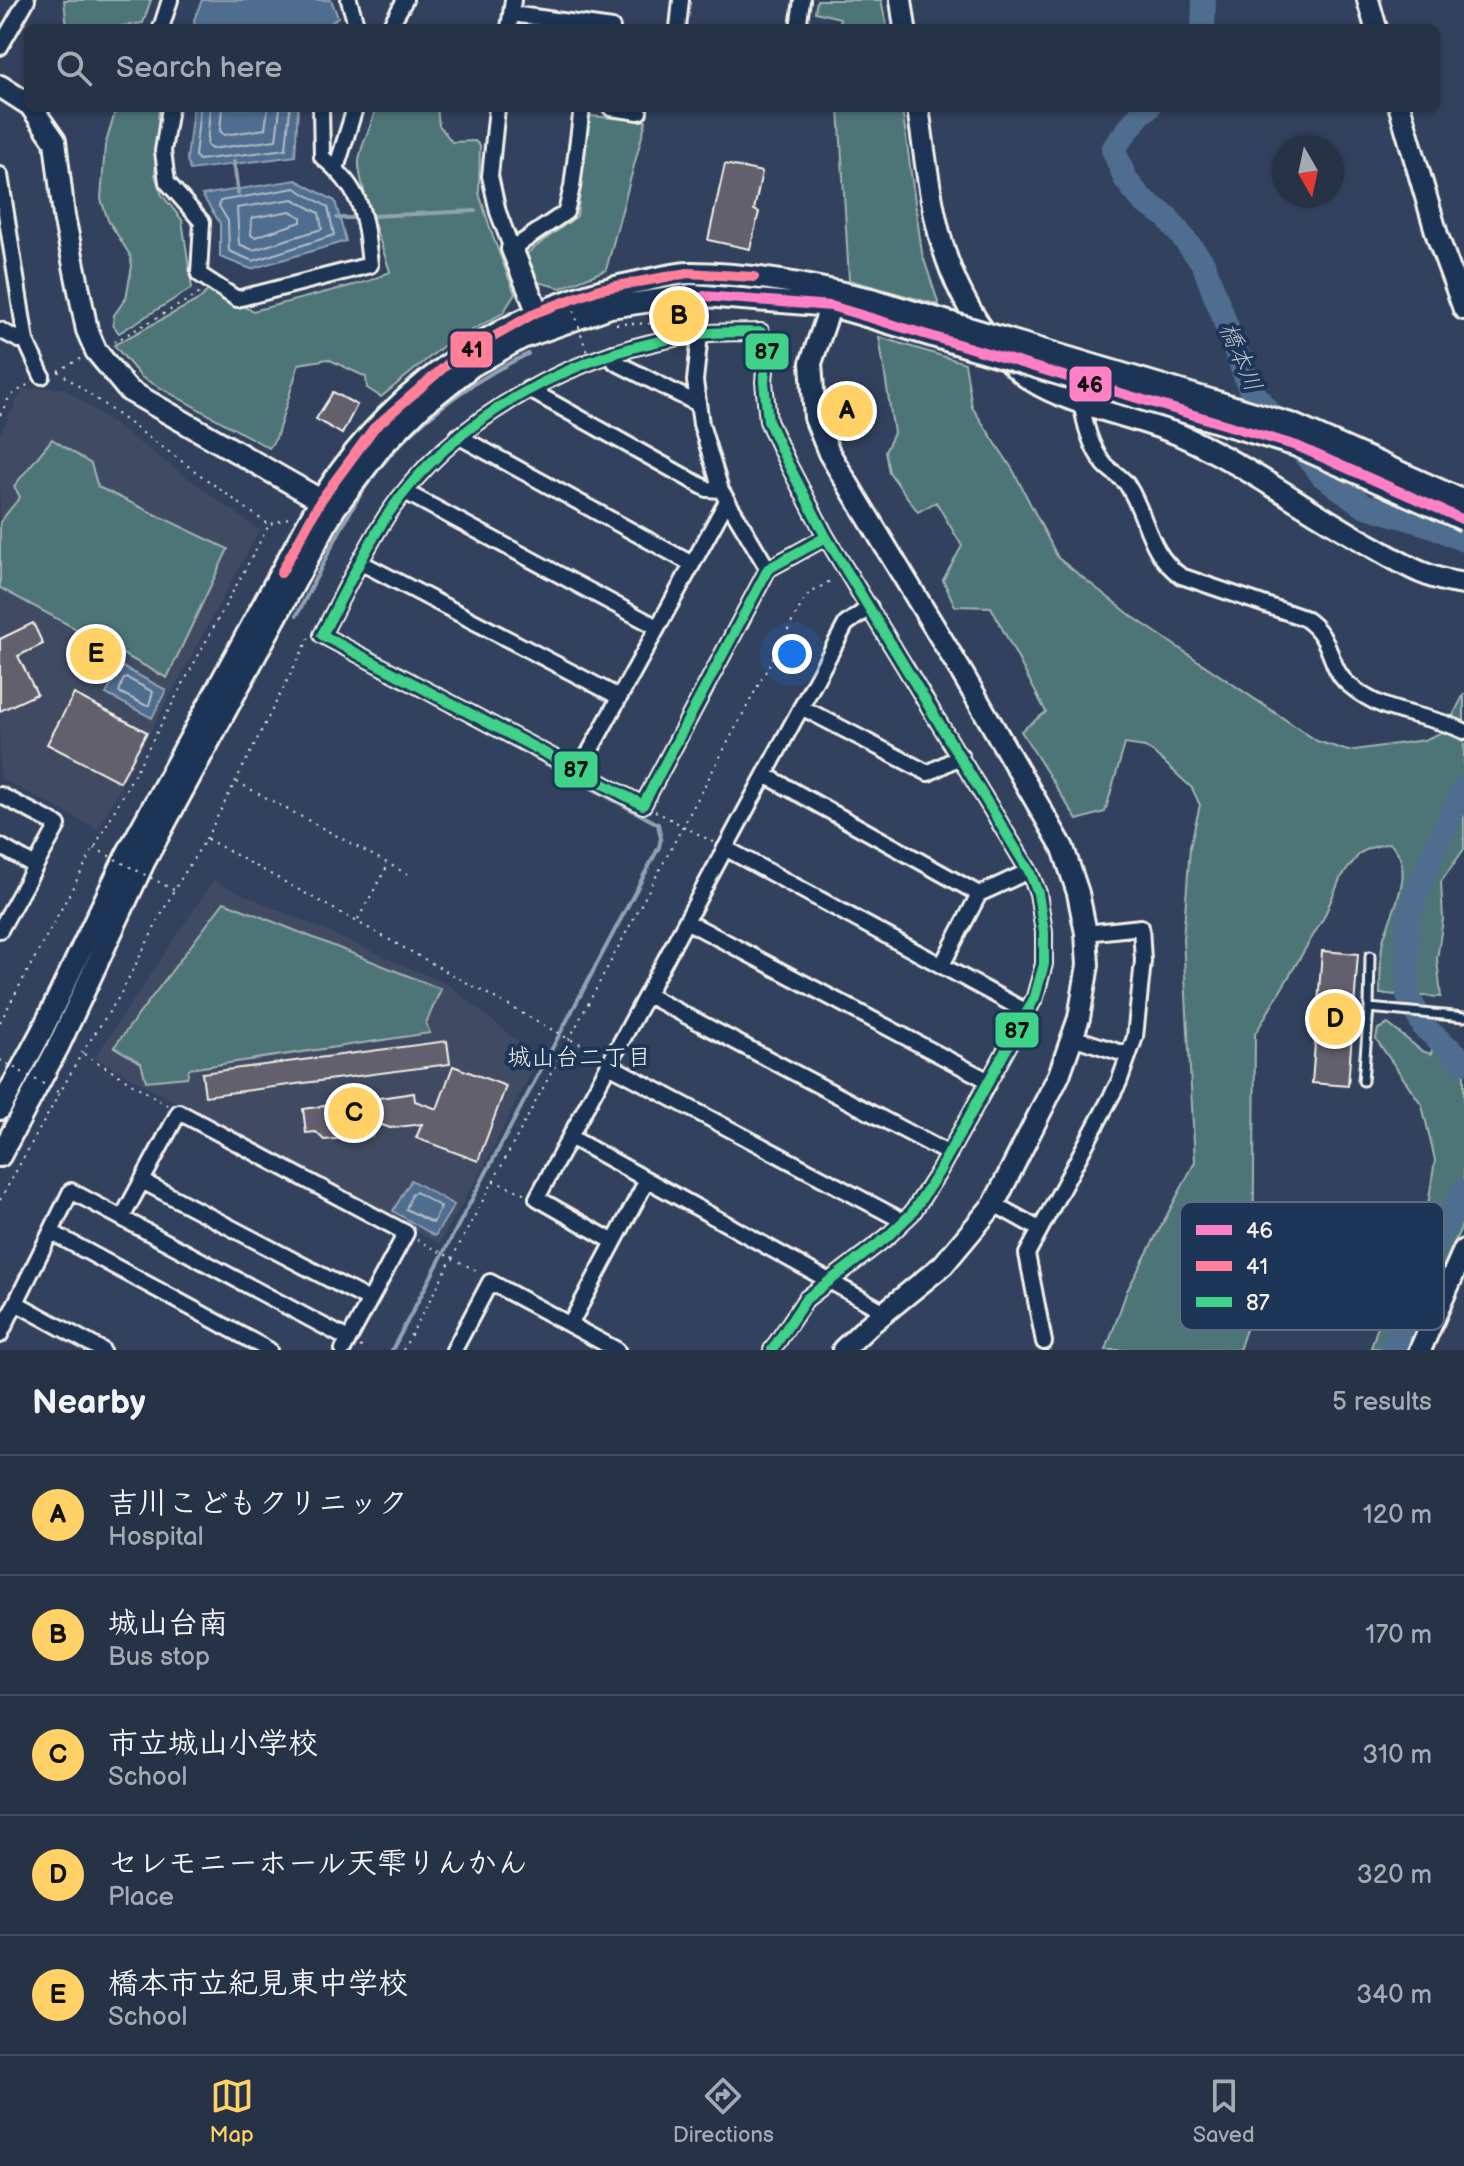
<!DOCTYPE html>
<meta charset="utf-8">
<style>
:root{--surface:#263246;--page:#323e51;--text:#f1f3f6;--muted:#a4aab3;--line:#424d5f;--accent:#ffd166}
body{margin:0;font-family:"Balsamiq Sans","Klee One",sans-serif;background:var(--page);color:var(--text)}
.compass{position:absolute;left:1272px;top:136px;width:72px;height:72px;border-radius:50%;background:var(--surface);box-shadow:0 2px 6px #0004;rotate:171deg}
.you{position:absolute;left:792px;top:654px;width:28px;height:28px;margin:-20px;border:6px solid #fff;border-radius:50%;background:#1a73e8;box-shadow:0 0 0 12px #1a73e833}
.badge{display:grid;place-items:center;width:52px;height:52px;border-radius:50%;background:var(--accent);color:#111;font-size:26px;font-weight:700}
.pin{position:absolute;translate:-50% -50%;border:4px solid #fff;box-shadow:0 2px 8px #0006}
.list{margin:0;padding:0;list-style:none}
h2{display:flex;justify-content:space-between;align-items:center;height:104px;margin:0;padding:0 32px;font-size:34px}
h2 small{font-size:26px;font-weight:400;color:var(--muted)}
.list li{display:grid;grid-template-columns:52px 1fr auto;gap:24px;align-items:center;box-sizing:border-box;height:120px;padding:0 32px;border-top:2px solid var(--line)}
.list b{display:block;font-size:30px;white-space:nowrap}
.list p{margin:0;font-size:26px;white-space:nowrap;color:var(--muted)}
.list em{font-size:26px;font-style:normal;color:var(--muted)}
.icon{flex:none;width:44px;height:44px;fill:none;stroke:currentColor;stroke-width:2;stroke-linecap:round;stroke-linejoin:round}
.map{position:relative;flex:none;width:1464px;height:1350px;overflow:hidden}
.search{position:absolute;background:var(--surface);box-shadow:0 2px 6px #0004;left:24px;right:24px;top:24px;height:88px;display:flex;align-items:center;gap:20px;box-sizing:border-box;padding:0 28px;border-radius:12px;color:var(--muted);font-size:30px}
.sheet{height:704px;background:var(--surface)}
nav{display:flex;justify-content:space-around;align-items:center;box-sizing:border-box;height:112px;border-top:2px solid var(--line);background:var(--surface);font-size:22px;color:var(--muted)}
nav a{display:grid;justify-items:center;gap:4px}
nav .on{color:var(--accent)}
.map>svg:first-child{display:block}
.built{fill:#414b63}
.green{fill:#4e7578;stroke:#a1b3b0;stroke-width:2}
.water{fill:#4f6d8f;stroke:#91a2b3;stroke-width:2}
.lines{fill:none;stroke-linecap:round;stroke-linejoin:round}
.shore{stroke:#b2bcc4;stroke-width:2}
.stream{stroke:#91a2b3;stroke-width:4}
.river{stroke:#4f6d8f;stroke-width:24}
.building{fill:#63616e;stroke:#f4f1e8;stroke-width:2}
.lane-casing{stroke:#f4f1e8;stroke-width:13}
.street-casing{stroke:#f4f1e8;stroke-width:20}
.secondary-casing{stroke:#f4f1e8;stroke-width:26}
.path{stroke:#f4f1e8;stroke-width:2;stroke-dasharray:2 6;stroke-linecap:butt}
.lane{stroke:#1d3557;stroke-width:7}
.street{stroke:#1d3557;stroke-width:14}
.secondary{stroke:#1d3557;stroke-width:20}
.secondary-bridge-casing{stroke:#f4f1e8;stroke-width:26;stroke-linecap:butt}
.path-bridge{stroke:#f4f1e8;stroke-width:2;stroke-dasharray:2 6;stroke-linecap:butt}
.secondary-bridge{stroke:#1d3557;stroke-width:20}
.bus-1-casing{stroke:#1d3557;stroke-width:16}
.bus-2-casing{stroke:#1d3557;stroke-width:16}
.bus-3-casing{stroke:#1d3557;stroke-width:16}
.bus-1{stroke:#ff80c5;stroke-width:10}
.bus-2{stroke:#ff8098;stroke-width:10}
.bus-3{stroke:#40d288;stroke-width:10}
.labels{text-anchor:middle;stroke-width:8;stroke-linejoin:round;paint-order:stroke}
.water-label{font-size:24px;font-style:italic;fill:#bac3c9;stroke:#1d3557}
.neighbourhood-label{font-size:24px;fill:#f4f1e8;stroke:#1d3557}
.key{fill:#1d3557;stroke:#5e6d82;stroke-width:2}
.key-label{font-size:22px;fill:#f4f1e8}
.line-badge{stroke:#1d3557;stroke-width:3}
.pale-badge-label{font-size:22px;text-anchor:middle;font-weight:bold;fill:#111}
</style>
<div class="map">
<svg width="1464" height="1350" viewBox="0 0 1464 1350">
<rect width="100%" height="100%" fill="#32425e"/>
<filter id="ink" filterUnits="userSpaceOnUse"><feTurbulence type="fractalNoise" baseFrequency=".0125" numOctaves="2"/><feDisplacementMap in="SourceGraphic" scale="16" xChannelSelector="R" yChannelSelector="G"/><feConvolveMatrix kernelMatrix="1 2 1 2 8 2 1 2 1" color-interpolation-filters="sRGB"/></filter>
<g filter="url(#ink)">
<path class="built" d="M64 388 259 530 98 829 0 778V434L23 389Z
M213 881 448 985 538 1058 483 1168 439 1244 95 1058Z"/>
<path class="green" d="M64 0H151L143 23 107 28H67Z
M817 0H881L887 28H840V18L815 12Z
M113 108H159L155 175 162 195 182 220 192 288 119 333 113 325 114 315 126 298 132 266 130 255 108 220 101 199 105 146 114 116Z
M375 108H437L439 125 452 142 475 141 480 146 479 193 493 237 515 294 503 313 442 347 381 397 367 388 366 377 328 359 299 364 276 438 269 448 141 377 114 345 200 299 208 290 253 311 369 281 390 272C383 247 358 184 359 162 360 144 373 127 375 108Z
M839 108H902L922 253 939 305 849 280Z
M590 116 646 121 606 270 561 288 537 282 526 254 577 216Z
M879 337 965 363 972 407 1013 470 1058 558 1133 617 1317 741 1348 751 1424 740 1445 731 1464 694V849L1441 882 1443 919 1437 959 1441 997 1380 994C1381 976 1379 954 1384 937 1393 909 1418 866 1389 843L1370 848 1360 853 1340 879 1324 917 1255 1034 1253 1309 1239 1350H1106L1127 1291 1195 1162 1183 939 1190 847 1200 805 1192 788 1153 752 1145 747 1125 744 1105 812 1077 820 1021 731 1046 712 991 607 955 606 943 580 962 546 936 502 918 512 889 472 885 452 894 433Z
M52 439 91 464 98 487 228 549 167 678 0 588V522L20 497 14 486Z
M224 902 441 989 426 1023 430 1033 189 1069 187 1077 146 1081 141 1063 114 1047Z
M1388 1024 1422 1051 1431 1054 1438 1026 1464 1047V1221L1406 1350 1371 1348 1408 1231 1428 1205 1435 1160 1422 1105 1376 1039 1378 1029Z"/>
<path class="water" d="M202 0H331L338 17 325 28H195L194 20Z
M193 108H298L295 156 190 170 187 160Z
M296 180 335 201 346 241 251 269 220 257V223L202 195Z
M121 666 166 690 152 718 106 694Z
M411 1180 454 1205 435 1236 393 1211Z"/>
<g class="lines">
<path class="shore" d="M200 108 195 156 199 160 286 149 290 108
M210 108 207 145 211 149 276 140 280 108
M222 108 220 131 224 135 265 129 268 108
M295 188 328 207 334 235 253 261 229 251 228 221 219 206 220 201Z
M293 199 319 213 322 229 253 250 239 244 237 208Z
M290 211 301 217V222L255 237 251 235 252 218Z
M127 678 153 692 149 705H145L119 692 123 680Z
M416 1192 441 1207 433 1223 406 1209 412 1194Z"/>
<path class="stream" d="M234 162 238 193
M372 216 475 211
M337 218H352
M297 615C317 577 335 537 357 500 397 435 460 386 528 354
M392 1350 659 847 661 838 658 824 395 682"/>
<path class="river" d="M1203 28 1204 0
M1148 108 1140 114 1113 149 1126 180 1143 201 1166 216 1203 263 1250 389 1322 475 1363 505 1433 526 1464 540
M1464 788 1423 875 1407 921 1408 996 1424 1027 1464 1062
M1393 1350 1429 1256 1464 1190"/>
</g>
<path class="building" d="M725 164 762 172 754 210 759 212 750 249 708 240Z
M333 392 357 405 342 434 316 419Z
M33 623 43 644 18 656 37 694 0 711V639Z
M74 694 147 732 120 782 47 744Z
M1322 951 1358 954 1348 1086 1312 1083Z
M447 1041 450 1064 205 1096 202 1073Z
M453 1066 506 1086 478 1161 416 1138 422 1124 390 1128 343 1110 339 1119 370 1136 324 1140 316 1132 306 1133 303 1109 414 1093 415 1101 437 1109Z"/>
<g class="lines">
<defs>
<path id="lane" d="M1369 1008 1370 956
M1363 1081 1369 1008 1464 1017"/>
<path id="street" d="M349 0 357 28
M512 14 612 28
M161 28 170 0
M389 28 405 0
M509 28 513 0
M678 28 681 0
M798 28 802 0
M0 47 27 0
M170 108 163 151 167 182 202 222 199 274 237 299 370 265C365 216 363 190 322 157L321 108
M497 108 490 176 498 212 512 249 566 212 572 187 582 108
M611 108 639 112V108
M336 169 355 108
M0 175 26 341 42 376
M0 330 19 340
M700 334 695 381 701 424 721 490 768 569
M613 353 615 362 698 404
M528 389 707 489 721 490
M1081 401C1085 424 1090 447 1105 465 1112 473 1123 477 1128 486 1148 518 1148 553 1181 576L1304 618C1334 637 1327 666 1348 684 1388 718 1423 711 1464 731
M458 436 692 564
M407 493 657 627
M360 562 619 697
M801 707 928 773 961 756
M579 771 727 501
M765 775 979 894
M0 795 58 825 0 930
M0 846 35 866
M725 848 1027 1012
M686 921 989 1081
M942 965 979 894 1029 871
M647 995 949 1154
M1072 1037 1128 1055
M609 1065 903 1221
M570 1137 885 1312
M142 1181 369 1300
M994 1204 1039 1229
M122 1218 179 1112 406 1233 343 1350
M51 1232 269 1350
M614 1242 537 1198 846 624 870 607
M16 1303 102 1350
M570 1325 647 1180
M0 1335 71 1191 348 1339
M1044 1342 1027 1254 1119 1082 1135 1037 1143 961 1141 927 1086 933
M454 1350 490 1282 617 1350
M772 1350 806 1299 887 1237 912 1213 938 1173 1027 1012 1035 997 1044 964V932L1038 893 1029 871 826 537 787 462 768 421 764 382 767 346 761 332C741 333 720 331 700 334 579 350 455 414 386 517 362 554 343 596 322 635L643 805 768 569 826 537"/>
<path id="secondary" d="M901 0 905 28
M1368 0 1376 28
M0 86 28 104
M32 108 55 141 64 216 87 330 96 351 128 390 331 506
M918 108C931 195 935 270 992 342 1002 355 1018 372 1031 380 1071 406 1136 416 1180 435 1249 466 1309 512 1375 548 1405 565 1429 580 1464 584
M1400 108 1438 238 1464 309
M512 249 542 323
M835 293 811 363 815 418 829 453 962 673 1063 848 1078 893 1086 933 1088 965 1079 1018 1059 1075 994 1204 943 1265 868 1326 843 1350
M0 1109 42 1031 127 854 310 519C377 397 502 308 638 282 655 279 674 273 691 273 752 273 812 286 871 299
M0 1156 58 1047 144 862 324 528 335 508 382 446 422 406 472 366 522 338 610 307 692 295 831 306 866 316
M1420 1350 1464 1250"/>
</defs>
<use href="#lane" class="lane-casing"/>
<use href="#street" class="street-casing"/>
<use href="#secondary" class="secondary-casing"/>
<path class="path" d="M616 324 678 323
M114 342 202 292
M58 371 80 359
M0 415 10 396 32 382
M271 524 291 517
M237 782 413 877
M655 811 713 842
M207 839 569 1039 599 1051
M358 919 388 865
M0 1022 269 525 58 371 55 372
M84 1054 167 1105
M493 1181 524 1193
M0 1200 82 1053 119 997 174 890 206 839 309 638
M417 1240 479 1272
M360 1346 366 1350
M403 1350 806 596 833 579"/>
<use href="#lane" class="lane"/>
<use href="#street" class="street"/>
<use href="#secondary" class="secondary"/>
<defs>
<path id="secondary-bridge" d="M871 299 1291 424 1464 501
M866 316 1297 446 1464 520"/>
</defs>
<use href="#secondary-bridge" class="secondary-bridge-casing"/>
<path class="path-bridge" d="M567 288 587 353
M94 848 174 890
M0 1060 60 1093"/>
<use href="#secondary-bridge" class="secondary-bridge"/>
<defs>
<path id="bus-1" d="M704 296 831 306 1297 446 1464 520"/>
<path id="bus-2" d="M281 573 321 500 374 428 450 362 537 312 600 289 688 273 754 277"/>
<path id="bus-3" d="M772 1350 806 1299 887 1237 912 1213 938 1173 1027 1012 1035 997 1044 964V932L1038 893 1029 871 826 537 787 462 768 421 764 382 767 346 761 332C741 333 720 331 700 334 579 350 455 414 386 517 362 554 343 596 322 635L643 805 768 569 826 537"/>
</defs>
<use href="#bus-1" class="bus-1-casing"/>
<use href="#bus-2" class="bus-2-casing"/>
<use href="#bus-3" class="bus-3-casing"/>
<use href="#bus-1" class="bus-1"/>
<use href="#bus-2" class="bus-2"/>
<use href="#bus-3" class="bus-3"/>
</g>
</g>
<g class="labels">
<g class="water-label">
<text transform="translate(1241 357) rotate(67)" y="8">橋本川</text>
</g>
<g class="neighbourhood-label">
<text x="579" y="1065">城山台二丁目</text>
</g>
</g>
<rect x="1180" y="1202" width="264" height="128" rx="12" class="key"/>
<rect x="1196" y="1225" width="36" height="10" fill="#ff80c5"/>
<rect x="1196" y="1261" width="36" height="10" fill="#ff8098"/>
<rect x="1196" y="1297" width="36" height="10" fill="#40d288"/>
<g class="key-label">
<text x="1246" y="1238">46</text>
<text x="1246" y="1274">41</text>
<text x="1246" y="1310">87</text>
</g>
<g class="line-badge">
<rect x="449" y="330" width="45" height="39" rx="8" fill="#ff8098"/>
<rect x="744" y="332" width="46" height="39" rx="8" fill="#40d288"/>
<rect x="1068" y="365" width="45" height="38" rx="8" fill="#ff80c5"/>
<rect x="553" y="750" width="46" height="39" rx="8" fill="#40d288"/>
<rect x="994" y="1011" width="46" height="38" rx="8" fill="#40d288"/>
</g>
<g class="pale-badge-label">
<text x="472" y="357">41</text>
<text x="767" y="359">87</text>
<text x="1090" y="392">46</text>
<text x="576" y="777">87</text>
<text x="1017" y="1038">87</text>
</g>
</svg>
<svg class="compass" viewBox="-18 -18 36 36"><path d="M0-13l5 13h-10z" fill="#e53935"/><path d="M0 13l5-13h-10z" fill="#a4aab3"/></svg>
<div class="you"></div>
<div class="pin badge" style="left:847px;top:411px">A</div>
<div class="pin badge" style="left:679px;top:316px">B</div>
<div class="pin badge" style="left:354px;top:1113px">C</div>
<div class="pin badge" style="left:1335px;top:1019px">D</div>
<div class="pin badge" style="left:96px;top:654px">E</div>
<div class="search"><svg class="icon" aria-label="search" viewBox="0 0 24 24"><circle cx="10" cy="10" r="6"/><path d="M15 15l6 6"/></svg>Search here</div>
</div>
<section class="sheet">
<h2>Nearby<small>5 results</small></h2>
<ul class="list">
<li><span class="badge">A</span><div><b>吉川こどもクリニック</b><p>Hospital</p></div><em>120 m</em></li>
<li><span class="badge">B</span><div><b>城山台南</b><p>Bus stop</p></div><em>170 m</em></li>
<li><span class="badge">C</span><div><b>市立城山小学校</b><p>School</p></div><em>310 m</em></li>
<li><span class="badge">D</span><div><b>セレモニーホール天雫りんかん</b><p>Place</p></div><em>320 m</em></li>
<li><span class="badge">E</span><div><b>橋本市立紀見東中学校</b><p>School</p></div><em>340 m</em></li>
</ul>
</section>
<nav>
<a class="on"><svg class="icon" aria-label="map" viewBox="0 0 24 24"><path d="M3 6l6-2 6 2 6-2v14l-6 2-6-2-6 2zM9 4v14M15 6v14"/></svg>Map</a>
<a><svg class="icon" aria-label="directions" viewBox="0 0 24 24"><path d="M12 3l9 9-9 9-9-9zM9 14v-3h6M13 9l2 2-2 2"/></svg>Directions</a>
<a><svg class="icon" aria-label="saved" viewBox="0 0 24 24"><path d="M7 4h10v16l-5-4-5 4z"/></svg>Saved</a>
</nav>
